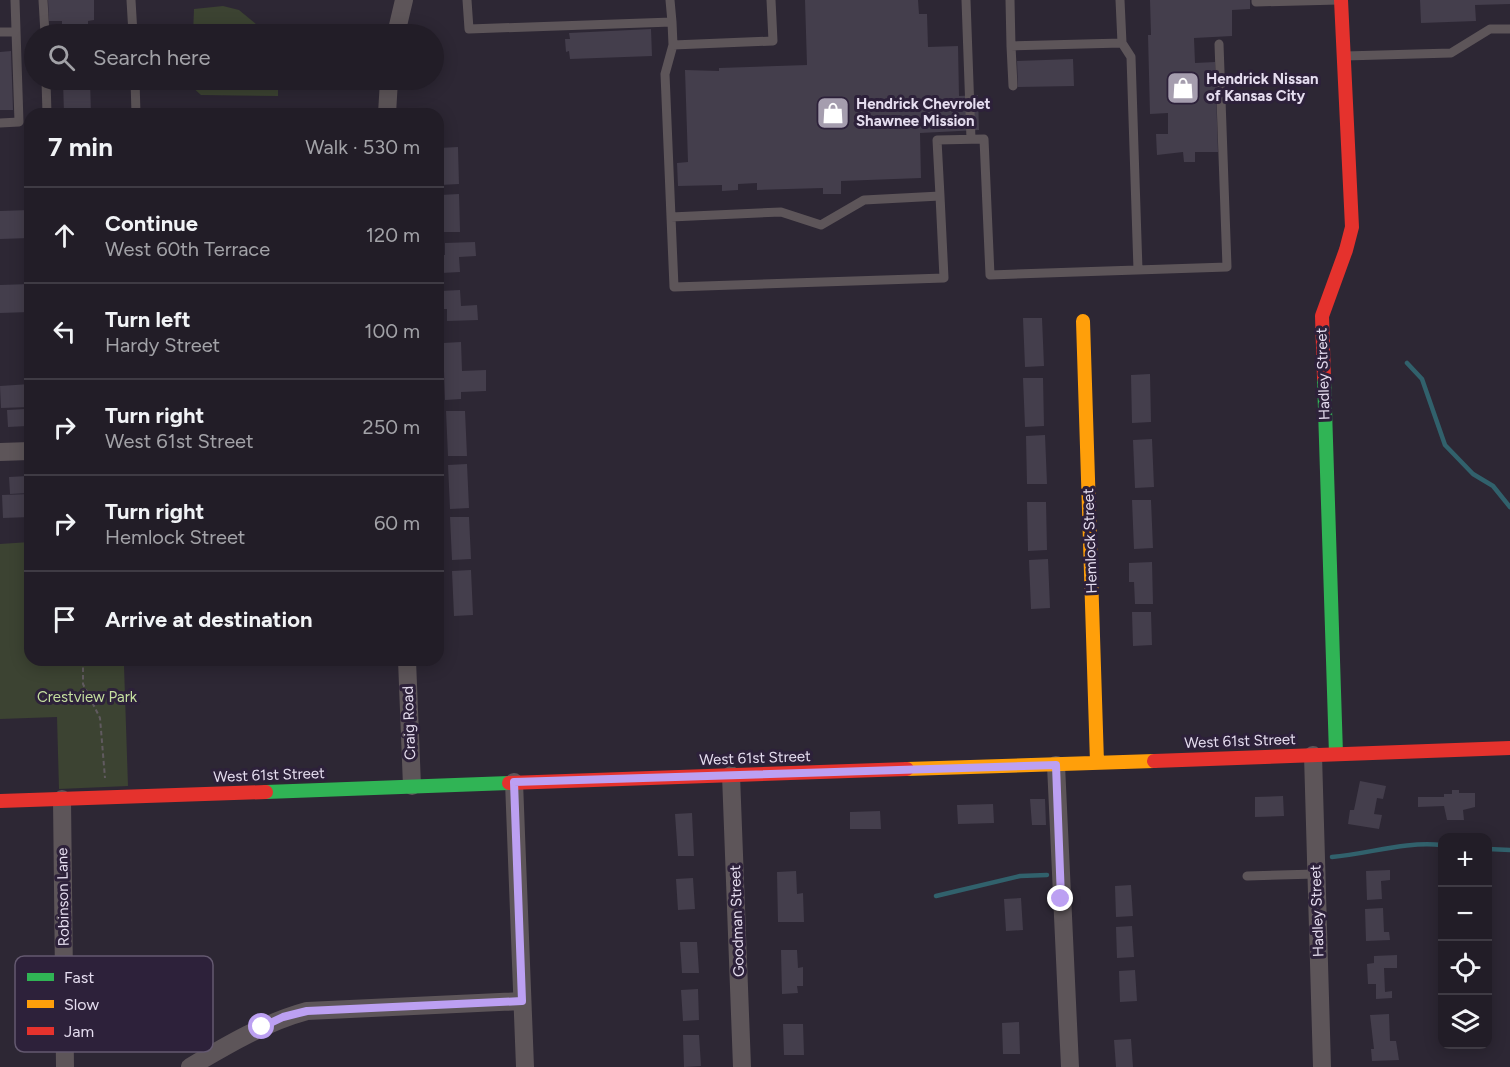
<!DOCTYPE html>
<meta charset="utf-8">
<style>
:root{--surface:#221d27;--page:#2e2a33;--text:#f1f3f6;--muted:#a2a2a7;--line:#3f3b44}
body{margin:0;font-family:Figtree,sans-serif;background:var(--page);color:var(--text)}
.controls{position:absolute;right:18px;bottom:18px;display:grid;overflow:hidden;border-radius:12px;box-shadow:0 3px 15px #0003}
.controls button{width:54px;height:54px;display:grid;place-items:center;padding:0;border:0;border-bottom:2px solid var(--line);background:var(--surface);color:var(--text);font:30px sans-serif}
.stop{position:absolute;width:18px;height:18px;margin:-14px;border:4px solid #bca0f2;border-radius:50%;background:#fff}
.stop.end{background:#bca0f2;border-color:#fff;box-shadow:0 2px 6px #0008}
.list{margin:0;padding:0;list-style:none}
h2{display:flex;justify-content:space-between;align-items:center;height:78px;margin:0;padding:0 24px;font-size:26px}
h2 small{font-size:20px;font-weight:400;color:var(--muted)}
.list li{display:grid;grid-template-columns:39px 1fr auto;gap:18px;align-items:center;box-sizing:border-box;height:96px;padding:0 24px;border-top:2px solid var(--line)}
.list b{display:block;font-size:22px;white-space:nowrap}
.list p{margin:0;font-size:20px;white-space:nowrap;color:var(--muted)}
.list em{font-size:20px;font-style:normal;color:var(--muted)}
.icon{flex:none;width:33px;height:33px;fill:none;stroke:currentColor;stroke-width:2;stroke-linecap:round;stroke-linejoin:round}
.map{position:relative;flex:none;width:1510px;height:1067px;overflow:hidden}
.search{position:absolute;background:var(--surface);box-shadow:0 3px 15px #0003;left:24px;top:24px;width:420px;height:66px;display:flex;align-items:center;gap:15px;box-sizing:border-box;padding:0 21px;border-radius:33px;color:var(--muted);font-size:22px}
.panel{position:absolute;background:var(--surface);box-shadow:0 3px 15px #0003;left:24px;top:108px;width:420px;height:558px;border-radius:18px}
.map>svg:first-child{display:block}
.green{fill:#3c4332}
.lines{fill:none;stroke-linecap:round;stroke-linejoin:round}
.stream{stroke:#31616c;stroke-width:4.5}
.building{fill:#443e4c}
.path{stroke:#605a5f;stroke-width:2;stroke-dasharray:4.5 3;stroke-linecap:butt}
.lane{stroke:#5d5559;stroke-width:9}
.street{stroke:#5d5559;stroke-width:18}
.fast{stroke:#30b455;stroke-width:14}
.slow{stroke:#ff9f0a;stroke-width:14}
.jam{stroke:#e5322d;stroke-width:14}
.route{stroke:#bca0f2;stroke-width:8}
.labels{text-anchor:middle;stroke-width:6;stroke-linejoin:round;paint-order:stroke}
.poi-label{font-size:15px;font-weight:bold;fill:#e5ddef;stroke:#2d213a;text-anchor:start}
.street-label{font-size:15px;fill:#e5ddef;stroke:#2d213a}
.park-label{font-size:15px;fill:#c5df9f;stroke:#2d213a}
.key{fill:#2d213a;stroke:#645970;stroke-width:1.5}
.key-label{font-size:16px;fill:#e5ddef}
</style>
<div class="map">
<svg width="1510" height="1067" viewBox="0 0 1510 1067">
<rect width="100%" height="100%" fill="#2d2734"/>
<path class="green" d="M223 6 239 10 268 34H193L194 9Z
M191 80H278V96L201 95 191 86Z
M30 542V660H184V664L124 666 128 786 59 789 57 717 0 719V544Z"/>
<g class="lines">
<path class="stream" d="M1407 363 1422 379 1445 445 1473 474 1493 486 1510 507
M1488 849 1510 850
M1332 857C1369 854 1404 841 1442 845
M936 896 1020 876 1047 875"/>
</g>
<path class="building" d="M48 0H94V20L88 21V34H62V21H49Z
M805 0H918L919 14H927L928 47 958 46 959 96 978 95 979 130 920 133 921 178 841 181V194H823V188L757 190V183L738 184V190L722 191V185L678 186 677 163 688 162 685 70 719 71V68L807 65Z
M1150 0H1250V9L1232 10V36L1194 38 1195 63 1215 62 1218 152H1195V162H1184L1183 152 1157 155 1156 134H1168V113L1150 114 1148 35H1151Z
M1420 0H1510V4L1475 5 1476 21 1421 23Z
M651 29 652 56 570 59 569 51 566 52 565 39H570L569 33Z
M11 51 13 110H0V52Z
M1073 59 1074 86 1018 87 1017 61Z
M63 80H90L91 114H64Z
M458 147 459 184 440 185 439 148Z
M459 194 460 232H442L440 195Z
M30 210V238L0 239V211Z
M475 242 476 256 459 257 460 272 441 273 440 255H445V243Z
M30 284V312L0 313V285Z
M460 290 461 306 477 305 478 320 447 321V309H441L440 291Z
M1023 318H1042L1044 366 1025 367Z
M461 342 462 371 486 370V391L461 392V399L445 400 443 343Z
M1150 374 1151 422 1132 423 1131 375Z
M1023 378H1043L1044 426 1025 427Z
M30 384V407L1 408 0 386Z
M26 409 27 426 8 427 7 410Z
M446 411H465L467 456H448Z
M1045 435 1047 484H1027L1026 436Z
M1152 439 1154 487 1135 488 1133 440Z
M467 464 469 508 450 509 448 465Z
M28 476 29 493 10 494 9 477Z
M30 494V517L3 518 2 495Z
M1132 500H1151L1153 548 1134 549Z
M1027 502H1046L1047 550 1028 551Z
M450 517H469L471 559 452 560Z
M1048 559 1050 608 1031 609 1029 560Z
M1152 562 1153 604H1135L1134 582H1129V563Z
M471 570 473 615 454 616 452 571Z
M1132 612H1151L1152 645 1133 646Z
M1360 781 1386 786 1383 799 1377 798 1374 814 1382 815 1379 829 1348 824 1350 810H1354Z
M1452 790H1459V793H1475V807L1463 810 1464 820H1447L1444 806 1418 807V797H1444V794H1452Z
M1283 796 1284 816 1255 817V797Z
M1030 799H1045L1046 825H1032Z
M993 804 994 823 958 824 957 805Z
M880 811 881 829H850V812Z
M692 813 694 856H678L675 814Z
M1390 870V880L1381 881 1382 899 1367 900 1366 871Z
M796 871 797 894 803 893 804 922H778L777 872Z
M693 878 695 909 678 910 676 879Z
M1131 885 1133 916 1116 917 1115 886Z
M1021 898 1023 930 1006 931 1004 899Z
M1383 908 1384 932H1389L1390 940 1366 941 1365 909Z
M1132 926 1134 957 1117 958 1116 927Z
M680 942H697L699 973H682Z
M781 950H797L798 968 803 967V986H797L798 993 782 994Z
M1397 955V968H1384L1385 992 1392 991V998L1376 999V984H1368L1367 964 1374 963V956Z
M1135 970 1137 1001 1120 1002 1119 971Z
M698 989 699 1020 683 1021 681 990Z
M1389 1014 1390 1041H1396L1399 1060 1372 1061 1371 1049H1374L1370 1015Z
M1019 1022 1020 1054H1003L1002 1023Z
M783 1024H803L804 1055H784Z
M683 1035H699L701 1066 684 1067Z
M1131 1039 1133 1067H1116L1114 1040Z"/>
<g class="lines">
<path class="path" d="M83 660V684L100 718 105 778"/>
<path class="lane" d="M43 0 45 34
M131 0 133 34
M467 0 469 29 672 22 670 0
M966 0 971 139
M1010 0 1011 46 1122 43
M1120 0 1122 43 1131 57 1138 270
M1256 0V2L1339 0
M672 22 673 45 773 41 771 0
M0 32H16
M673 45 665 74 671 217 781 212 821 225 864 200 940 196 937 140 984 139 990 275 1227 267 1219 44
M1011 46 1013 86
M1345 56 1451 53 1490 29H1510
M46 80 47 114
M135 80 136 114
M0 123 19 122 15 0
M671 217 674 287 944 278 940 196
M1247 876 1316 874"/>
<path class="street" d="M396 34 404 0
M387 114 389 80
M0 452 30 451
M407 660 412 786
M1313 755 1322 1067
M1056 765 1070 1067
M731 775 742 1067
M514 782 525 1067
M62 799 65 1067
M190 1067C227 1045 266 1022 307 1011L522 1001"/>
<path class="fast" d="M1324 378 1336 754
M266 792 509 783"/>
<path class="slow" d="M1083 321 1097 762
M907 769 1154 761"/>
<path class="jam" d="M1324 378 1322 316 1346 250 1352 227 1341 0
M1154 761 1510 748
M509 783 907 769
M0 801 266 792"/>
</g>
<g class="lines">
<path class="route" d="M262 1027 283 1017 307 1011 522 1001 514 782 1056 765 1061 899"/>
</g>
<defs>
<symbol id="shop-square" viewBox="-11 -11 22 22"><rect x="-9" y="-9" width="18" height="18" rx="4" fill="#a59dae" stroke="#2d213a"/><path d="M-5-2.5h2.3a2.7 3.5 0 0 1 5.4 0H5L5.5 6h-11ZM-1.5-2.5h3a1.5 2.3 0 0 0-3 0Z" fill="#fff"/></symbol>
</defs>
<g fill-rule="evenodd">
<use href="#shop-square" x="1164" y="69" width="38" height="38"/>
<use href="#shop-square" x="814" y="94" width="38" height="38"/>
</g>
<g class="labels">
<g class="poi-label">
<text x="1206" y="84">Hendrick Nissan<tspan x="1206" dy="17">of Kansas City</tspan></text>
<text x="856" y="109">Hendrick Chevrolet<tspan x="856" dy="17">Shawnee Mission</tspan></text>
</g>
<g class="street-label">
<text transform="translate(1323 374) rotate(-92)" y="5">Hadley Street</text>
<text transform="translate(1090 541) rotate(-92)" y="5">Hemlock Street</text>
<text transform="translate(409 723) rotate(-92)" y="5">Craig Road</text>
<text transform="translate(1240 741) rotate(-2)" y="5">West 61st Street</text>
<text transform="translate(755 758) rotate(-2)" y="5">West 61st Street</text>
<text transform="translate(269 775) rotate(-2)" y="5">West 61st Street</text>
<text transform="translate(63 897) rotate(-91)" y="5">Robinson Lane</text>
<text transform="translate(1317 911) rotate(-92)" y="5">Hadley Street</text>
<text transform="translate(737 921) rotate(-92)" y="5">Goodman Street</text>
</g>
<g class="park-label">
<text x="87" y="702">Crestview Park</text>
</g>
</g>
<rect x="15" y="956" width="198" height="96" rx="9" class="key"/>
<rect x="27" y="973" width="27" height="8" fill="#30b455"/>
<rect x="27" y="1000" width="27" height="8" fill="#ff9f0a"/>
<rect x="27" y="1027" width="27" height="8" fill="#e5322d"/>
<g class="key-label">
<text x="64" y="983">Fast</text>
<text x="64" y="1010">Slow</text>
<text x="64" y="1037">Jam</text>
</g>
</svg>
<div class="controls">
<button>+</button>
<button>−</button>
<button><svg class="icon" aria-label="locate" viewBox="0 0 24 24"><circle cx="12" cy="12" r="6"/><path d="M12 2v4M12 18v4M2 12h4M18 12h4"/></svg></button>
<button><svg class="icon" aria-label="layers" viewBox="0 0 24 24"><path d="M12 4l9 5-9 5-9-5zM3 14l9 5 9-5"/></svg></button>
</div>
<div class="stop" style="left:262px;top:1027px"></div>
<div class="stop end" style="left:1061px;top:899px"></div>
<div class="search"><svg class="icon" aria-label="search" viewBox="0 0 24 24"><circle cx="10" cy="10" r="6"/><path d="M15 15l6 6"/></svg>Search here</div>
<section class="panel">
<h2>7 min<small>Walk · 530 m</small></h2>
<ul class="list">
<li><svg class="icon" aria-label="ahead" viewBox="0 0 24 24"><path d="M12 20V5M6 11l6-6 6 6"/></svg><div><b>Continue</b><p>West 60th Terrace</p></div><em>120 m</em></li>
<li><svg class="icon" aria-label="left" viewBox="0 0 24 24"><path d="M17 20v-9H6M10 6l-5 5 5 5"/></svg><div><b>Turn left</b><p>Hardy Street</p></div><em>100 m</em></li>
<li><svg class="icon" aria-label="right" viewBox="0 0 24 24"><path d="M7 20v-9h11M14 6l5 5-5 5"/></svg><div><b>Turn right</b><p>West 61st Street</p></div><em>250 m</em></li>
<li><svg class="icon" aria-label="right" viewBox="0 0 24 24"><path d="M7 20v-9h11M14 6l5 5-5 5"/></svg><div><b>Turn right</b><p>Hemlock Street</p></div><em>60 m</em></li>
<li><svg class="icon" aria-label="arrive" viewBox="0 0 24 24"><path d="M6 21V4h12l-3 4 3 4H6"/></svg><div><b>Arrive at destination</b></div></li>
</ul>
</section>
</div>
